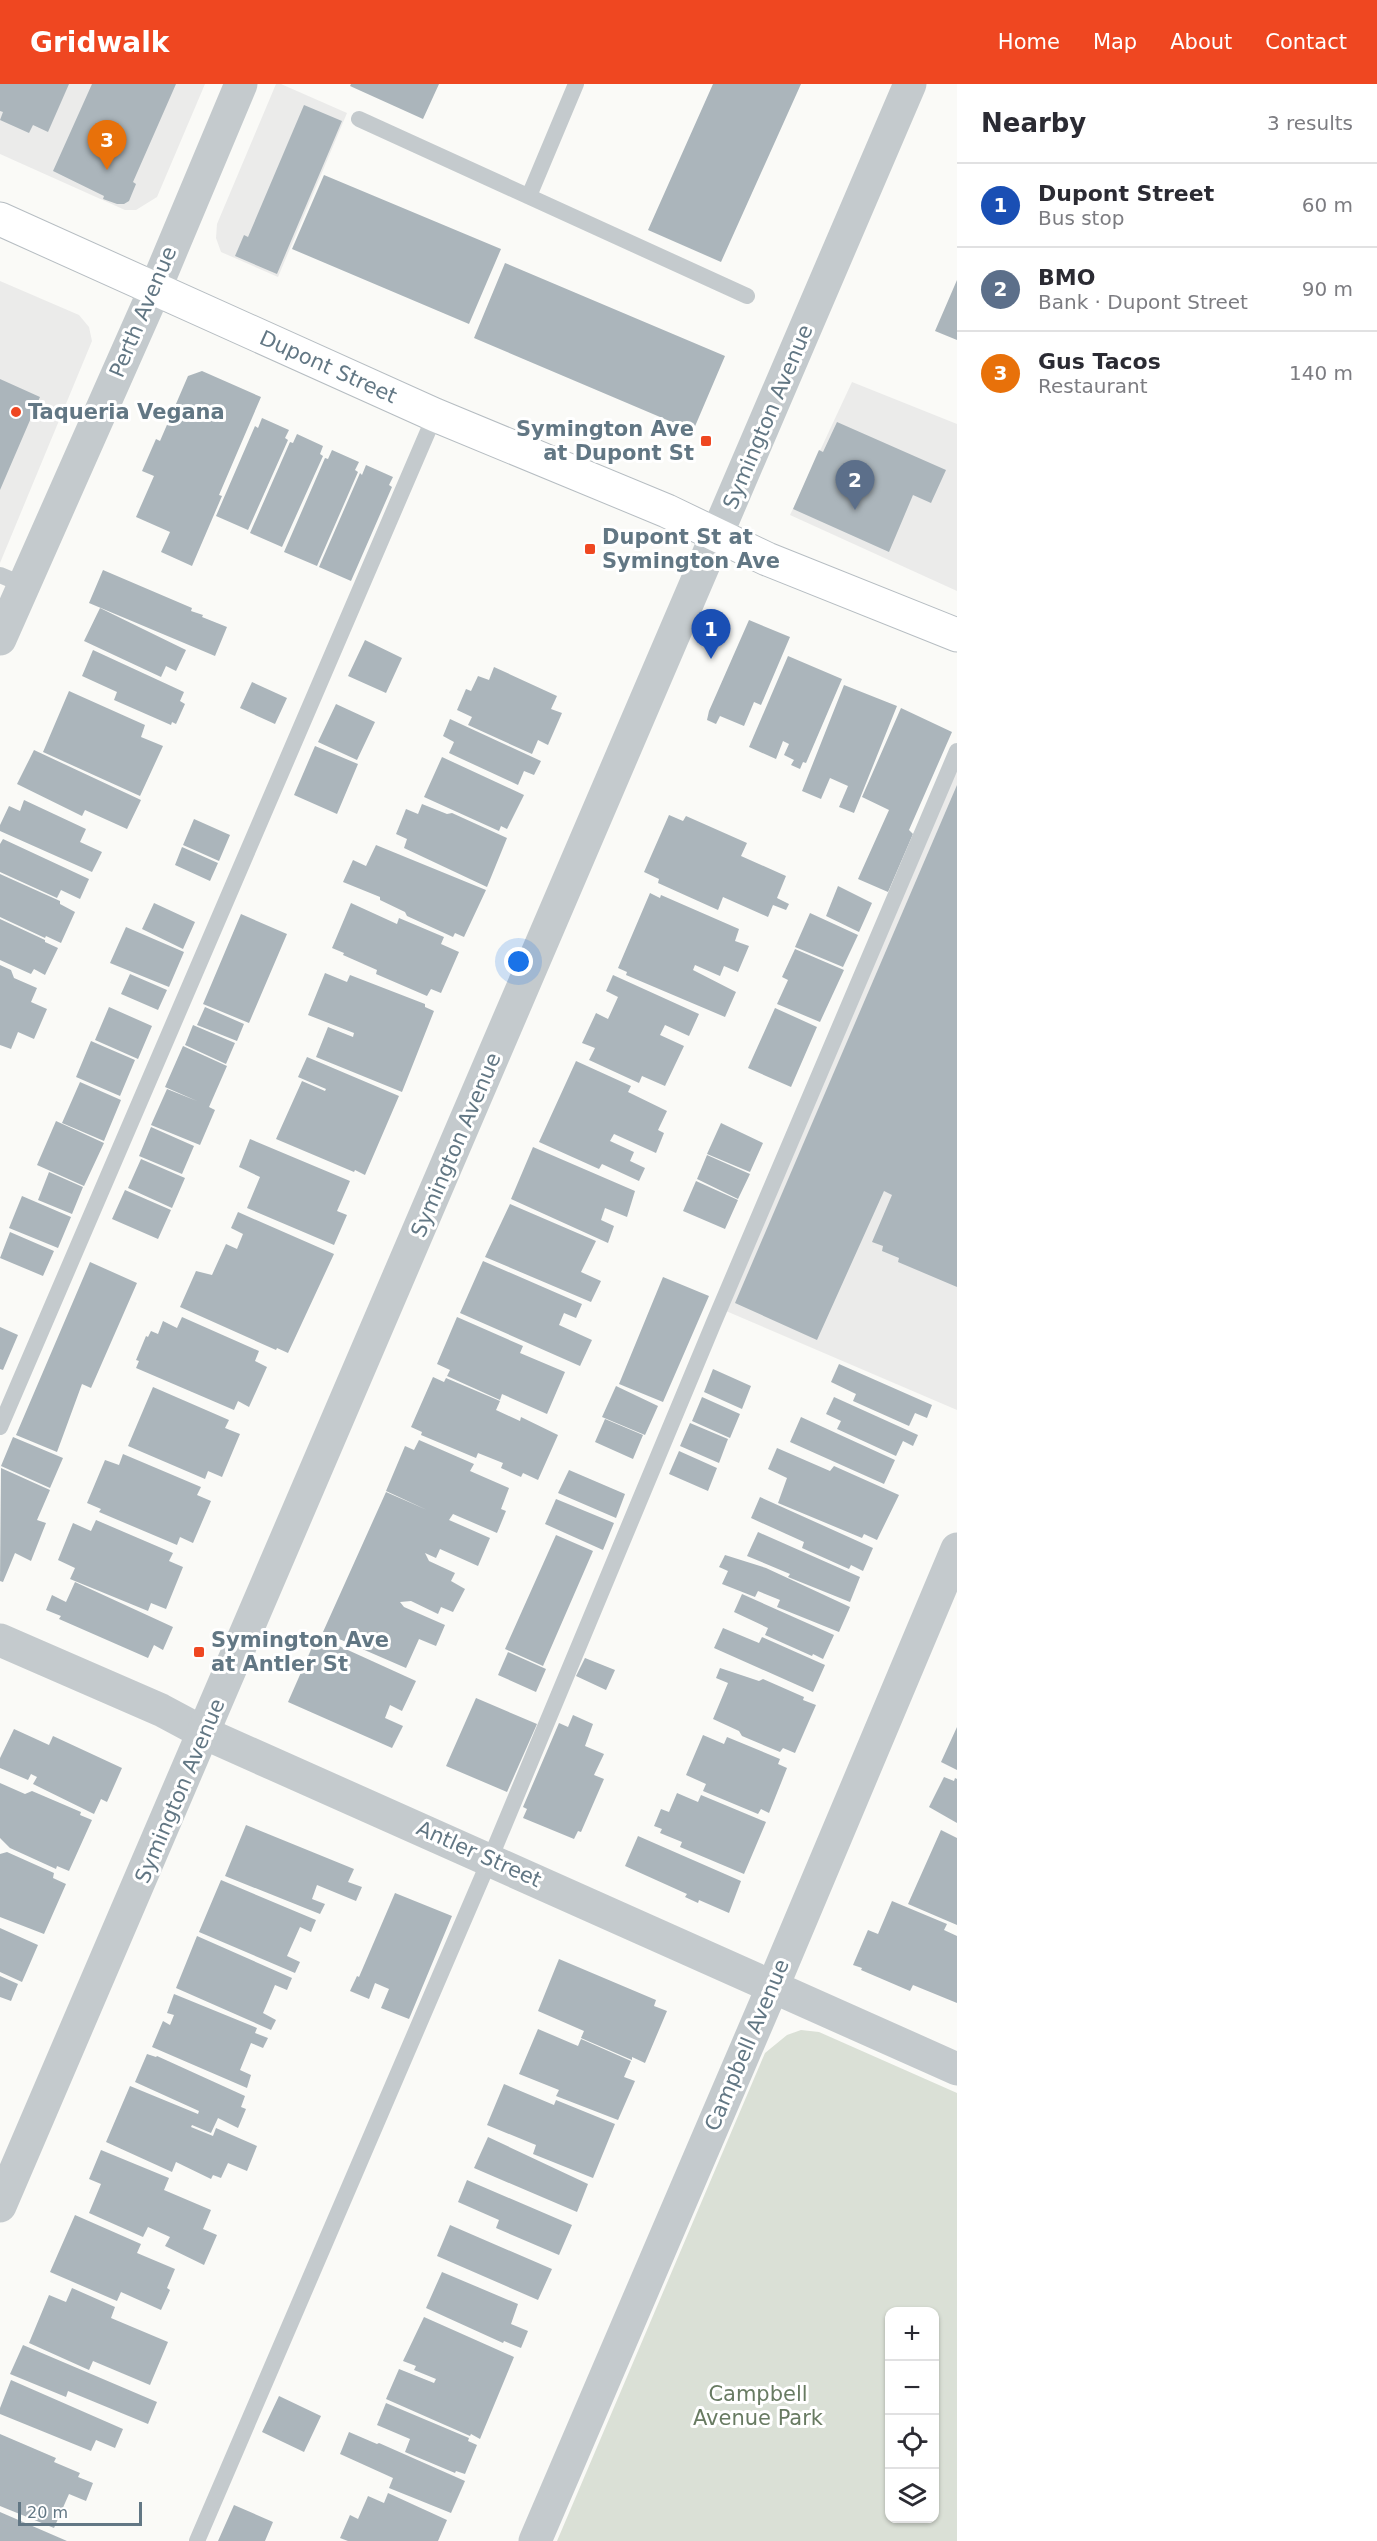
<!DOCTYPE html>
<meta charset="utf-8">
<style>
:root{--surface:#fff;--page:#f2f2f3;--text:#2b2b33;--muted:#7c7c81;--line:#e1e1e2;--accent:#ef4721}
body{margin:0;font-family:"DejaVu Sans",sans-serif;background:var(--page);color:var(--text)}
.controls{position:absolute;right:18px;bottom:18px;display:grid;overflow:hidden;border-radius:12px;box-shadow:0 2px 4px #0004}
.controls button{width:54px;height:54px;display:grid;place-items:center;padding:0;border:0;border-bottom:2px solid var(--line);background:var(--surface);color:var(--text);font:30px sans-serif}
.scale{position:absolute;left:18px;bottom:15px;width:124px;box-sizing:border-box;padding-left:6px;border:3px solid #627784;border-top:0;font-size:16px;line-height:21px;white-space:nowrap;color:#627784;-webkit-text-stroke:4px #fff;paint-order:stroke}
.you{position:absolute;left:519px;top:878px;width:21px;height:21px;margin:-15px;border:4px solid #fff;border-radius:50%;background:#1a73e8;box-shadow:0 0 0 9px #1a73e833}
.badge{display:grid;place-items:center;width:39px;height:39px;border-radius:50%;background:var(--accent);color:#fff;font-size:20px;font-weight:700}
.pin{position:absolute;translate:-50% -50px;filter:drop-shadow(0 2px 3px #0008)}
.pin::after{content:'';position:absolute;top:32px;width:21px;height:18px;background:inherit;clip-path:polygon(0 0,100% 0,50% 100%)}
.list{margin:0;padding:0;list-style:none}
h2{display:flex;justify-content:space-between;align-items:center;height:78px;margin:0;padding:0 24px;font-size:26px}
h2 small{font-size:20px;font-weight:400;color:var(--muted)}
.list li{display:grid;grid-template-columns:39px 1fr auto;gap:18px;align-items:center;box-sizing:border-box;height:84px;padding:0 24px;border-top:2px solid var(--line)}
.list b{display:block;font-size:22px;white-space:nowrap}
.list p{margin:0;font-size:20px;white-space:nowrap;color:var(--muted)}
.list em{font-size:20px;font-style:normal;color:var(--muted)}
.icon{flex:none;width:33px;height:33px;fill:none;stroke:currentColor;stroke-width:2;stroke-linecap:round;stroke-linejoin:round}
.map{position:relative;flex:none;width:957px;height:2457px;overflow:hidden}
header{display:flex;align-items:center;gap:36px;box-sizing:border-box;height:84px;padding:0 30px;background:var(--accent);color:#fff}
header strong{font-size:28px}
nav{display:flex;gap:33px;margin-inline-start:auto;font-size:21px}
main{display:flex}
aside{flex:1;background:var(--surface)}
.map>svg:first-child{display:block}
.built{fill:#ebebea}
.green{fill:#dae0d6;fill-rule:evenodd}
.building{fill:#abb5bb}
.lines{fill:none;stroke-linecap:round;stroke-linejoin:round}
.secondary-casing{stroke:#b6bdc2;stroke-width:35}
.service{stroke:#c4cacd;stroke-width:16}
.minor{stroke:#c4cacd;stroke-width:33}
.tertiary{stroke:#c4cacd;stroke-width:33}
.secondary{stroke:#fff;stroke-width:33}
.poi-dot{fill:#ef4721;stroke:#fff;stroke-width:2}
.labels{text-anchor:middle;stroke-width:6;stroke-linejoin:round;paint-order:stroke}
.street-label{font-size:21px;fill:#627784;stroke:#fff}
.poi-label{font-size:21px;font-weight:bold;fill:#627784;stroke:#fff;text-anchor:start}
.park-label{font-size:21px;fill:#687b62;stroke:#fff}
</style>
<header>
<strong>Gridwalk</strong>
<nav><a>Home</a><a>Map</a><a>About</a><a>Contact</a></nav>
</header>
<main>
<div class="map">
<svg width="957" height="2457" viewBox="0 0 957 2457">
<rect width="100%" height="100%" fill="#fafaf7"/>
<path class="built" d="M0 0H205L157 113 136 126H125L0 70Z
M276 0H281L347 29 278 193 221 168 216 154 217 140Z
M0 197 79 231 89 243 92 257 0 479Z
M852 298 957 340V507L790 431Z
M957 677V1326L726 1227Z"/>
<path class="green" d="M801 1946 819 1948 957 2009V2457H557L765 1969 787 1951ZM890 2228H934V2434H890Z"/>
<path class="building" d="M0 0H69L48 48 33 41 29 49 0 36 3 28 0 27Z
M92 0H176L133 98 136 100 129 117 124 120H117L103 115 104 112 53 87Z
M351 0H439L423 35 350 2Z
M713 0H801L721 178 648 146Z
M304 21 342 37 277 190 235 172 244 151 248 153Z
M324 91 501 165 469 240 292 165Z
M505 179 725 272 693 347 474 254Z
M957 196V256L935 247Z
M202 287 261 313 219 411 222 412 192 482 161 468 170 448 136 433 154 392 142 387 156 355 160 357 188 292Z
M0 295 40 313 0 406Z
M262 334 289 346 285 354 288 356 248 446 216 432 255 342 258 344Z
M837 338 946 386 931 419 913 411 889 468 793 425 819 366 823 368Z
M297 350 323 362 320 370 323 372 282 463 250 449 290 358 293 359Z
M332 366 359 378 355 386 358 388 317 482 284 468 325 374 328 375Z
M366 381 393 393 389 401 392 403 351 497 319 483 360 389 362 391Z
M103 486 192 524 191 527 203 531 202 533 227 543 215 572 89 519Z
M100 524 186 566 176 587 166 582 161 593 84 557Z
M749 536 790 553 761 621 754 618 744 642 720 632 716 640 707 636 709 627Z
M365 556 402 574 386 609 348 592Z
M93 566 184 608 180 617 185 620 176 640 172 638 171 641 114 616 117 608 82 592Z
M788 572 842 595 806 679 803 678 800 685 791 681 794 676 784 671 789 660 783 657 776 675 749 663Z
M494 583 557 612 551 625 562 629 548 661 538 656 532 670 468 641 472 633 457 626 466 605 471 607 478 592 489 596Z
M252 598 287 614 275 640 240 624Z
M844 601 897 622 854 729 839 723 848 702 830 694 821 715 802 707Z
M69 607 145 641 141 653 163 662 140 712 43 668Z
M336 620 375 638 357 676 318 658Z
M901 624 952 648 909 746 913 750 888 808 858 795 889 726 862 713Z
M450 635 541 677 534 691 524 687 518 701 449 669 454 658 443 652Z
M315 662 358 680 337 730 294 711Z
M34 666 141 716 127 745 85 726 82 732 17 700Z
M442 673 524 711 507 745 501 742 499 747 424 713Z
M957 701V1203L898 1178 899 1174 882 1167 883 1162 872 1158 892 1111 884 1107 817 1256 735 1219Z
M24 716 86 745 80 758 102 768 92 788 0 747V741L9 722 20 727Z
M422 720 447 730 452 729 507 754 487 803 404 764 407 755 396 750 406 725 418 730Z
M669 731 683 737 686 732 747 759 741 772 786 792 777 814 789 820 786 826 773 821 768 833 723 813 718 826 658 799 659 795 644 788Z
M194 735 230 751 219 777 183 761Z
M3 755 89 795 80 815 61 806 57 814 0 788V760Z
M376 761 486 806 464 853 455 849 453 853 407 832 405 828 380 816V813L343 798 353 776 366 782Z
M182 763 218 779 210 797 175 781Z
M0 790 60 817V820L75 828 61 859 46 852 45 854 0 833Z
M838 802 872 819 859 848 826 832Z
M650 809 660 814 661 811 739 845 735 857 749 862 738 888 724 882 720 892 695 881 693 886 736 908 725 933 626 891 627 888 618 884Z
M154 819 195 838 183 865 142 845Z
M351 819 397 840 399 834 444 853 441 860 459 868 441 909 431 905 427 912 376 890 377 886 343 871 344 869 332 864Z
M810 829 858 851 843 883 795 863Z
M241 830 287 850 249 939 203 920Z
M0 835 45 856V858L58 864 45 891 34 885 31 890 0 876Z
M126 843 184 868 169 903 110 879Z
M795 865 844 886 820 938 777 920 788 896 782 893Z
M0 881 11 886 14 894 37 904 31 918 47 925 34 955 18 948 11 965 0 961Z
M325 889 347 898 350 891 425 920V923L434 927 402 1008 316 973 328 943 353 953 354 949 308 931Z
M130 890 167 906 158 926 121 910Z
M613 891 699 930 689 952 665 941 660 951 684 962 665 1002 642 992 639 999 589 976 595 964 582 959 596 929 608 935 618 913 606 907Z
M109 923 152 942 138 975 95 956Z
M205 923 244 940 237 957 197 941Z
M775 924 817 943 791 1003 748 984Z
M193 941 235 959 226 980 185 961Z
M91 957 135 976 120 1012 76 993Z
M183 962 227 982 209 1023 215 1026 200 1061 151 1041 167 1005 197 1017 165 1003Z
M307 973 399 1012 365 1091 355 1086 354 1088 276 1055 302 997 325 1007 326 1005 298 993Z
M576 977 631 1002 628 1008 667 1027 658 1046 664 1049 656 1069 614 1050 610 1057 634 1068 630 1077 645 1084 639 1097 602 1080 599 1085 539 1058Z
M80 998 121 1016 104 1057 62 1039Z
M56 1037 104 1059 84 1102 37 1081Z
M721 1039 763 1059 750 1088 707 1070Z
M151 1043 194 1062 182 1090 139 1072Z
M250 1055 350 1097 337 1127 347 1131 334 1161 247 1124 260 1093 239 1083Z
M533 1063 635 1107 627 1133 605 1124 601 1136 614 1142 608 1159 511 1115Z
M707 1071 750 1090 738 1115 697 1095Z
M141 1075 185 1094 172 1124 128 1104Z
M49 1088 83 1103 72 1130 38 1116Z
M696 1097 738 1116 725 1145 683 1127Z
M125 1106 171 1126 158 1155 112 1135Z
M22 1112 71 1133 58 1164 9 1144Z
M510 1120 596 1157 581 1188 601 1197 591 1218 485 1173Z
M238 1128 334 1170 288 1269 277 1264 276 1266 180 1223 196 1187 212 1191 226 1160 237 1165 243 1150 231 1144Z
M10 1148 54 1167 43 1192 0 1174Z
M483 1177 582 1220 576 1234 564 1229 559 1241 592 1256 580 1282 460 1229Z
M90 1178 137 1199 91 1304 82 1300 57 1368 16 1351Z
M663 1193 709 1212 663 1318 619 1300Z
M182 1233 259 1267 255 1277 267 1283 249 1323 238 1317 234 1326 136 1284 139 1277 136 1276 146 1252 148 1253 151 1247 158 1250 163 1237 177 1244Z
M457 1233 523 1262 520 1269 565 1288 547 1330 502 1310 500 1316 447 1292 450 1286 437 1280Z
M0 1243 18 1251 3 1286 0 1285Z
M839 1280 932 1321 927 1334 915 1329 909 1342 853 1317 856 1310 831 1298Z
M713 1285 751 1302 742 1325 704 1308Z
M433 1293 444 1298 446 1294 500 1317 496 1326 520 1337 521 1333 558 1351 538 1396 523 1389 521 1393 501 1384 503 1379 478 1369 476 1374 421 1351 422 1348 411 1343Z
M616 1302 658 1322 645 1351 602 1333Z
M153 1303 229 1336 225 1344 240 1350 222 1393 208 1387 205 1395 128 1362Z
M702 1313 740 1330 730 1354 692 1337Z
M834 1313 918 1351 913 1362 903 1357 896 1372 837 1345 841 1337 826 1330Z
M801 1333 895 1376 884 1400 790 1358Z
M605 1335 643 1351 633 1375 595 1358Z
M690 1339 728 1355 719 1379 680 1362Z
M13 1353 63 1374 50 1404 1 1382Z
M419 1356 474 1380 470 1387 509 1404 501 1425 506 1427 497 1449 453 1430 449 1436 490 1454 478 1482 440 1465 436 1474 425 1469 429 1477 455 1489 451 1497 465 1505 453 1528 441 1523 438 1530 411 1517 400 1518 404 1523 445 1541 436 1562 419 1555 406 1584 323 1548 386 1408 427 1426 386 1407 405 1362 414 1366Z
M777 1364 830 1387 834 1382 899 1411 877 1456 864 1450 862 1454 778 1419 787 1394 768 1385Z
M679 1367 717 1384 708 1407 669 1390Z
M123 1370 201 1403 197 1411 211 1417 193 1459 180 1453 177 1461 99 1428 101 1425 87 1419 105 1376 119 1381Z
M1 1384 50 1406 37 1436 46 1439 31 1477 15 1469 3 1498 0 1497Z
M569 1386 625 1410 616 1434 558 1409Z
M760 1413 873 1464 863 1487 851 1481 849 1485 802 1464 804 1458 751 1434Z
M556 1415 614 1439 603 1466 545 1440Z
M96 1436 173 1469 169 1477 183 1483 166 1525 151 1519 148 1527 70 1495 75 1484 58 1476 73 1439 91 1447Z
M758 1448 860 1493 850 1518 788 1493 790 1490 747 1472Z
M556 1451 593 1467 543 1582 505 1565Z
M725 1471 766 1484 850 1523 839 1548 777 1523 780 1516 758 1507 755 1513 722 1500 728 1487 719 1483Z
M75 1498 173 1543 163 1566 154 1561 148 1574 59 1535 61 1532 46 1526 52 1511 66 1518Z
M742 1510 834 1551 823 1575 813 1570 812 1572 765 1551 768 1544 734 1528Z
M723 1544 759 1559 762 1553 825 1581 813 1608 714 1564Z
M317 1552 416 1597 402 1627 390 1621 385 1634 403 1642 392 1664 288 1618Z
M508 1568 546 1585 536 1608 498 1591Z
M585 1574 615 1586 606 1606 576 1592Z
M720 1584 759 1597 763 1595 804 1613 803 1616 816 1621 795 1669 783 1664 780 1668 742 1652 739 1647 713 1635 728 1599 716 1594Z
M476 1614 537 1640 507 1708 446 1682Z
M573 1631 593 1640 585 1662 604 1670 594 1691 604 1695 581 1748 578 1747 574 1755 523 1734 527 1725 523 1723 559 1639 568 1643Z
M957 1643V1686L941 1678Z
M14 1645 49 1661 53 1652 122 1684 107 1718 101 1715 94 1730 33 1700 37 1693 31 1690 28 1696 0 1684V1674Z
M703 1651 724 1660 727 1653 780 1675 778 1680 787 1684 769 1729 761 1725 758 1730 703 1707 706 1700 686 1691Z
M944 1693 954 1697 955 1694 957 1695V1739L929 1723Z
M0 1699 25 1710 32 1707 81 1728 80 1731 92 1736 69 1787 57 1782 56 1785 10 1764 0 1754Z
M677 1709 698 1718 701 1711 766 1738 744 1790 680 1763 682 1758 660 1749 662 1745 654 1742 661 1725 669 1728Z
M246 1741 354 1785 348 1798 362 1803 356 1817 317 1801 312 1815 325 1820 320 1830 225 1792Z
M941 1746 957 1754V1841L908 1820Z
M638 1752 741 1797 729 1829 699 1816 698 1819 685 1813 687 1810 625 1782Z
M7 1768 54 1789 53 1794 66 1800 44 1850 0 1833V1770Z
M221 1796 316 1836 311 1848 300 1843 287 1872 300 1878 295 1889 199 1848Z
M395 1809 452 1832 409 1935 381 1924 389 1905 375 1899 369 1915 350 1907 357 1892 359 1893Z
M892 1817 947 1840 944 1846 957 1852V1919L913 1901 910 1907 861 1886 862 1884 853 1881 868 1846 878 1850Z
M0 1844 38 1861 22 1898 0 1888Z
M197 1852 292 1894 287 1906 275 1901 263 1929 276 1936 271 1946 176 1904Z
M559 1875 656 1916 654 1922 667 1927 645 1979 632 1973V1976L581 1954 584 1947 538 1927Z
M0 1892 18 1900 11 1917 0 1913Z
M174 1910 257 1944 255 1949 268 1954 263 1964 251 1959 240 1986 251 1991 247 2004 152 1963 163 1937 170 1941 174 1931 167 1929Z
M538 1945 578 1962 581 1955 631 1977 624 1993 635 1997 618 2036 556 2012 559 2006 519 1990Z
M147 1970 156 1973 157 1972 245 2012 241 2023 246 2025 238 2044 218 2034 211 2049 192 2041 191 2043 213 2052 216 2044 257 2062 247 2087 228 2079 221 2094 213 2091 211 2095 176 2078 172 2088 106 2058 130 2002 198 2030 199 2027 135 1998Z
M504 2000 554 2021 556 2016 615 2040 593 2094 533 2070 536 2061 487 2041Z
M488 2053 588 2100 577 2128 474 2084Z
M101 2066 169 2094 164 2106 211 2126 203 2145 217 2151 204 2181 165 2162 170 2153 148 2143 143 2153 89 2129 101 2100 89 2095Z
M467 2096 572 2141 559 2171 496 2144 499 2136 458 2118Z
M75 2131 141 2160 137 2169 175 2185 167 2204 170 2206 161 2226 121 2208 117 2217 50 2188Z
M450 2141 552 2185 538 2216 437 2172Z
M442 2188 518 2220 511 2240 528 2247 521 2264 504 2257 503 2259 426 2224Z
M72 2204 115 2223 111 2234 168 2258 150 2301 93 2277 89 2286 29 2259 49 2211 66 2218Z
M424 2233 514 2273 480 2355 471 2350 470 2352 386 2315 399 2285 434 2299 436 2295 414 2286 416 2282 403 2277Z
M23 2261 157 2318 148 2340 68 2307 66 2313 10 2290Z
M11 2296 123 2345 115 2364 96 2356 91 2367 0 2330V2324Z
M279 2312 321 2332 304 2368 262 2348Z
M386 2319 469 2354 468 2357 477 2361 465 2390 456 2387 455 2389 405 2368 410 2355 377 2341Z
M349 2348 377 2360 379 2359 465 2397 451 2429 389 2404 393 2394 340 2370Z
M0 2350 56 2374 54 2378 80 2389 78 2393 93 2399 86 2417 69 2410 54 2444 0 2422Z
M388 2409 447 2436 438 2457H348L340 2454 350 2431 358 2435 368 2412 384 2419Z
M234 2421 273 2438 265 2457H218Z
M0 2428 67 2457H0Z"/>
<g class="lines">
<defs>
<g id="secondary">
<path id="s1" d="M0 135 435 331 667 427 767 475 957 551"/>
</g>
</defs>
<use href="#secondary" class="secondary-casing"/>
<path class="service" d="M359 35 747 212
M529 112 576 0
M0 491 24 501
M0 1343 435 331
M197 2457 490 1775 714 1238 957 667"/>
<path class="minor" d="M0 555 155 205 241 0
M0 1556 161 1626 204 1649 957 1985
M535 2457 773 1902 957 1465"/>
<path class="tertiary" d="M0 2122 910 0"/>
<use href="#secondary" class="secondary"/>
</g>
<g class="poi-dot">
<circle cx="16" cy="328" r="6"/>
<rect x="700" y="351" width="12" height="12" rx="3"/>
<rect x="584" y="459" width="12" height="12" rx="3"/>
<rect x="193" y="1562" width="12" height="12" rx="3"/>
</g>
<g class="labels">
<g class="street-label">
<text transform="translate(143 228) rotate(-67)" y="7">Perth Avenue</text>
<text dy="7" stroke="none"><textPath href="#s1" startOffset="360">Dupont Street</textPath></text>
<text transform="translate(768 333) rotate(-67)" y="7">Symington Avenue</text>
<text transform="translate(456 1061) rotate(-67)" y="7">Symington Avenue</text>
<text transform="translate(180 1707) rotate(-67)" y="7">Symington Avenue</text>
<text transform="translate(479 1770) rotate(24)" y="7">Antler Street</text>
<text transform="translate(747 1961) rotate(-67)" y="7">Campbell Avenue</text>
</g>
<g class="poi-label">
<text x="28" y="335">Taqueria Vegana</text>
<text x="694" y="352" text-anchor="end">Symington Ave<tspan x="694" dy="24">at Dupont St</tspan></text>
<text x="602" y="460">Dupont St at<tspan x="602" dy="24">Symington Ave</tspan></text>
<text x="211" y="1563">Symington Ave<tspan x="211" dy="24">at Antler St</tspan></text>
</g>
<g class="park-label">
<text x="758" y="2317">Campbell<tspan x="758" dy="24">Avenue Park</tspan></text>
</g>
</g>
</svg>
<div class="controls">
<button>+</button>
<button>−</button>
<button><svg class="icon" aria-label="locate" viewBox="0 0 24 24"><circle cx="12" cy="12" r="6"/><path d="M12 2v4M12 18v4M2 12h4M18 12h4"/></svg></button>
<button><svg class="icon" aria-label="layers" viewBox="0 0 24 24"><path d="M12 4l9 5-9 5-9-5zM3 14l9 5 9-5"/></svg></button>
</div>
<div class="scale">20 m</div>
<div class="you"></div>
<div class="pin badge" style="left:711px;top:575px;background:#1a4fb4">1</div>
<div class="pin badge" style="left:855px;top:426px;background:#5c6f8a">2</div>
<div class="pin badge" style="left:107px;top:86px;background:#e8710a">3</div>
</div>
<aside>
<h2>Nearby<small>3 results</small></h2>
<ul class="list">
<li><span class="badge" style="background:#1a4fb4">1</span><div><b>Dupont Street</b><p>Bus stop</p></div><em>60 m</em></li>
<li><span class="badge" style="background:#5c6f8a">2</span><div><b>BMO</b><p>Bank · Dupont Street</p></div><em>90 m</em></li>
<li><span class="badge" style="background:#e8710a">3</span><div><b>Gus Tacos</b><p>Restaurant</p></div><em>140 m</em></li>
</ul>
</aside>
</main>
